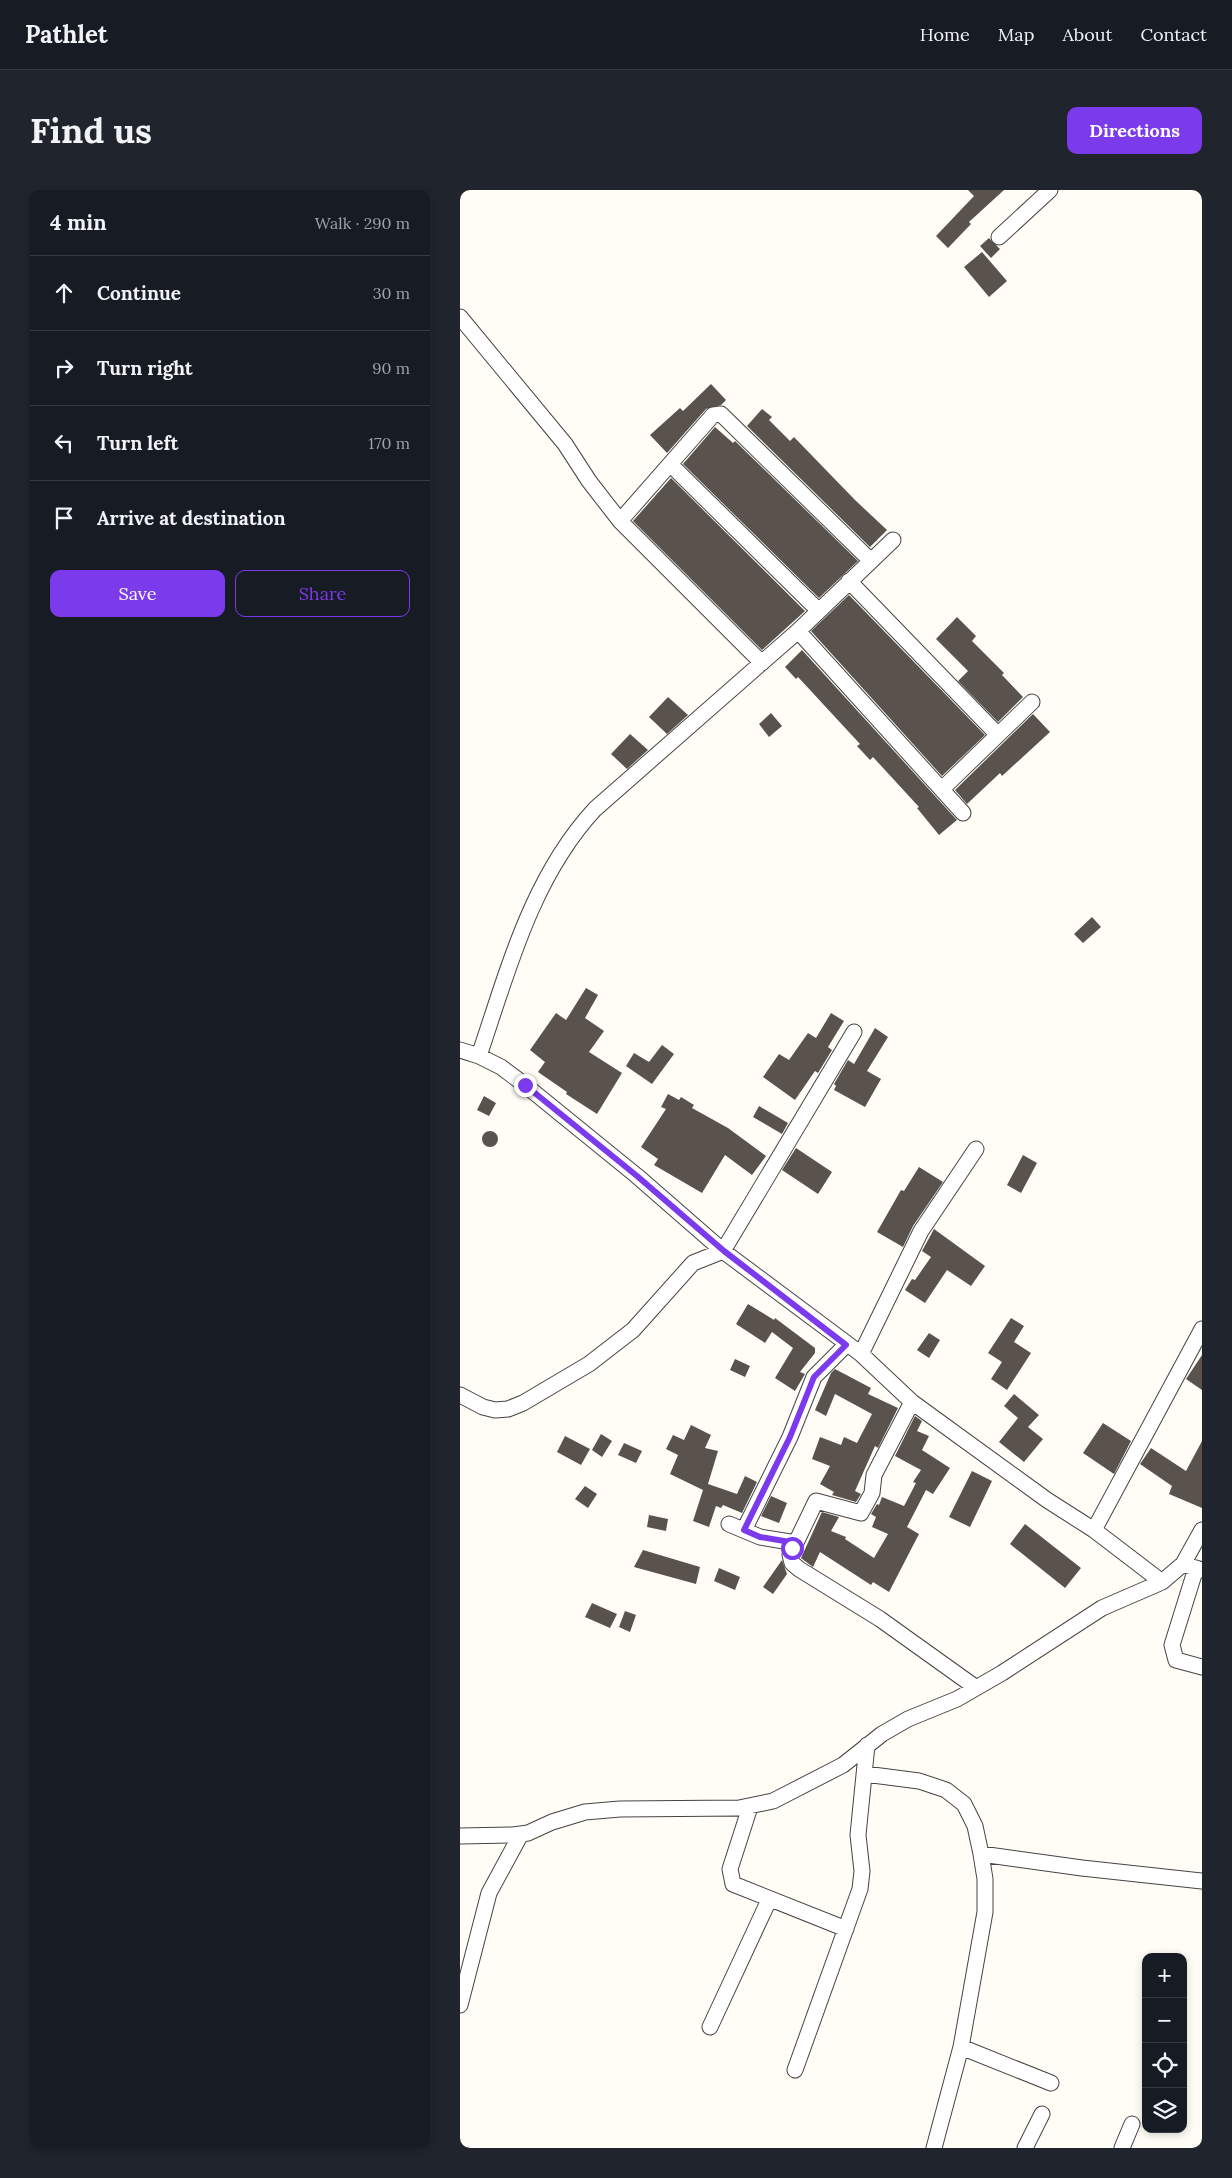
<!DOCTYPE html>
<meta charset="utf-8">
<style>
:root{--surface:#171b24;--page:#20242c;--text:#f1f3f6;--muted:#9ea1a6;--line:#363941;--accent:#7c3aed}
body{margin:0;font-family:Lora,serif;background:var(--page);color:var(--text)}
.controls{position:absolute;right:15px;bottom:15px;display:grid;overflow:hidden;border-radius:10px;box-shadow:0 2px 8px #0003}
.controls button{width:45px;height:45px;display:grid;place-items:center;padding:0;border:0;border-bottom:1px solid var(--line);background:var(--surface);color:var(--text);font:25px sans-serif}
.stop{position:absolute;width:15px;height:15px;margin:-11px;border:4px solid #7c3aed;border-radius:50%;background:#fff}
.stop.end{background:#7c3aed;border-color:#fff;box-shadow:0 1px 5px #0008}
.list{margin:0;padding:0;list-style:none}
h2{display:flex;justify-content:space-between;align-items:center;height:65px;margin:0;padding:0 20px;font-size:21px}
h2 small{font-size:16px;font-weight:400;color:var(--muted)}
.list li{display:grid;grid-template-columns:32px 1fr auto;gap:15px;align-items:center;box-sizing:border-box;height:75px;padding:0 20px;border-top:1px solid var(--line)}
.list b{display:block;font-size:19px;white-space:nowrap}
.list em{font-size:16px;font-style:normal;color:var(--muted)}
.actions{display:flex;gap:10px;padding:15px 20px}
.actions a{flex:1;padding:11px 0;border:1px solid var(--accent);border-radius:10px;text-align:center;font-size:18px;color:var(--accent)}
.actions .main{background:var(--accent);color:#fff}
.icon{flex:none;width:28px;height:28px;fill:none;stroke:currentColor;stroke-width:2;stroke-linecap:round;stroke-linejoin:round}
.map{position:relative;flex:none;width:742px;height:1958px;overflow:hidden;border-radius:10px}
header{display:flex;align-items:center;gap:30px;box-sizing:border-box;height:70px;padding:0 25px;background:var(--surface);border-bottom:1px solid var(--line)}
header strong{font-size:24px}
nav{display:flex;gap:28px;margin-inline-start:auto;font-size:18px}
.intro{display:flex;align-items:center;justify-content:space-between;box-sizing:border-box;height:120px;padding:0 30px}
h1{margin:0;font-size:35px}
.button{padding:12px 22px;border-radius:10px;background:var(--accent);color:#fff;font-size:18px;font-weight:700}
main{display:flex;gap:30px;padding:0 30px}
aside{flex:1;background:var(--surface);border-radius:10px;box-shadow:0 2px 8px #0003}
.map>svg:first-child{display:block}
.building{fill:#5a524d}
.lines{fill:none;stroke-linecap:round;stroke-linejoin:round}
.street-casing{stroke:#444;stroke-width:17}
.street{stroke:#fff;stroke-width:15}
.route{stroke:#7c3aed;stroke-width:6}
</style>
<header>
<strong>Pathlet</strong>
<nav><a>Home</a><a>Map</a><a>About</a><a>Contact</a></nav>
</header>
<div class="intro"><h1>Find us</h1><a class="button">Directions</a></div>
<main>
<aside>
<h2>4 min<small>Walk · 290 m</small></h2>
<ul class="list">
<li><svg class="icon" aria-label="ahead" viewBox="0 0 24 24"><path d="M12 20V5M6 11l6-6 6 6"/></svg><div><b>Continue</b></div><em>30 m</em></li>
<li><svg class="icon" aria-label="right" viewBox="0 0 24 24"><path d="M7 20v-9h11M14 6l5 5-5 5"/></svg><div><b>Turn right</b></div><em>90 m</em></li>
<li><svg class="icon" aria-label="left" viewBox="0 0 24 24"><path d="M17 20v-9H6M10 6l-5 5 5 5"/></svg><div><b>Turn left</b></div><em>170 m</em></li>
<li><svg class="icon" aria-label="arrive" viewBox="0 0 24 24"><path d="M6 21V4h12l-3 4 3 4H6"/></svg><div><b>Arrive at destination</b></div></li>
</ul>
<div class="actions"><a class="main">Save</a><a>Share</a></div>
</aside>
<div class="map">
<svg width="742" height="1958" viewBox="0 0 742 1958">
<rect width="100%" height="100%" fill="#fffdf5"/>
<path class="building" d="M508 0H544L509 32 511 34 488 58 476 46 514 6Z
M529 48 540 59 531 68 520 56Z
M522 62 547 91 529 107 504 77Z
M251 194 266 210 261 215 246 219 207 263 190 245 220 218 223 221Z
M302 219 312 227 309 230 330 251 334 247 395 310 427 340 410 357 287 236Z
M255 237 273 253 275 251 398 371 359 408 223 274Z
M211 288 345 421 302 460 173 331Z
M389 405 525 545 482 586 351 441Z
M497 427 516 446 512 451 544 483 542 485 563 507 538 532 498 491 508 481 476 449Z
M342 460 496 629 497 630 479 645 457 618 459 617 413 567 410 570 397 556 400 554 338 487 336 489 325 477Z
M208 507 228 525 207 544 189 527Z
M311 523 322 536 309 547 299 534Z
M573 524 590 542 542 586 540 583 507 614 495 600Z
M170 544 188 560 167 579 151 564Z
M632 727 641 737 623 753 614 744Z
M126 798 138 805 125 828 144 841 129 862 162 883 137 924 106 904 107 902 78 882 85 872 70 860 96 823 106 830Z
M371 823 384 831 368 857 372 860 358 883 355 881 335 910 303 887 319 864 329 870 348 843 356 848Z
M415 838 428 847 407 881 421 889 405 917 374 900 376 896 374 894 388 870 394 874Z
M202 855 214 864 192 894 166 876 174 863 189 872Z
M208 904 219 910 221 907 234 915 232 918 268 938 306 966 292 985 265 965 242 1003 194 975 198 969 181 957 206 919 201 917Z
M24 906 36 913 29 926 17 920Z
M299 916 328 933 322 944 293 927Z
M22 949a8 8 0 1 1 16 0a8 8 0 1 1-16 0Z
M336 958 372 982 358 1004 322 980Z
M563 965 577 973 561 1003 547 995Z
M459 977 483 992 453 1036 443 1057 417 1042 441 1000 444 1001Z
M474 1039 525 1076 511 1096 487 1080 465 1113 445 1100 452 1089 455 1090 471 1067 462 1061Z
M288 1114 314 1130 315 1128 355 1158V1163L340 1182 345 1184 335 1201 315 1188 333 1158 312 1142 305 1153 276 1134Z
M551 1128 564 1136 554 1152 571 1163 547 1200 531 1189 542 1172 528 1163Z
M469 1143 480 1150 469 1168 457 1160Z
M742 1165V1200L726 1189Z
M275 1169 290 1176 285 1187 270 1180Z
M375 1179 411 1198 408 1204 438 1218 418 1258 415 1256 395 1301 401 1304 396 1312 372 1305 374 1302 360 1294 370 1276 352 1269 360 1247 381 1255 384 1247 397 1253 412 1224 375 1204 366 1226 355 1220 371 1183Z
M554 1204 579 1225 568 1237 583 1249 564 1272 539 1252 558 1228 544 1216Z
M455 1226 462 1231 457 1241 469 1246 462 1260 490 1278 473 1304 466 1300 447 1337 459 1344 429 1402 413 1392 411 1395 360 1362 353 1377 341 1368 362 1322 379 1327 371 1341 386 1347 385 1349 414 1368 428 1344 412 1337 416 1327 411 1324 417 1314 419 1315 422 1307 444 1316 456 1293 453 1292 461 1280 435 1266Z
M643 1233 671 1251 654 1284 623 1263Z
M231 1235 251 1245 245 1258 258 1261 248 1294 277 1304 285 1286 297 1292 282 1323 263 1315 261 1318 256 1316 249 1337 233 1331 243 1300 210 1284 218 1265 206 1259 213 1245 224 1250Z
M141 1244 152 1251 142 1267 132 1260Z
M105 1246 130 1259 121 1275 97 1262Z
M742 1251V1318L709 1304 712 1296 680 1274 691 1258 726 1281Z
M164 1253 182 1261 176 1273 158 1265Z
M512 1281 532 1291 510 1337 489 1327Z
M125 1296 137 1304 128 1318 115 1309Z
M311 1306 327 1313 319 1333 301 1326Z
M189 1325 208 1329 206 1341 187 1337Z
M565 1334 621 1378 605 1398 550 1354Z
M183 1360 240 1377 236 1394 174 1377Z
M322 1370 327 1384 313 1404 303 1397Z
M259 1378 280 1387 275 1400 254 1391Z
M132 1413 157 1424 150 1438 125 1427Z
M165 1421 176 1425 170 1442 159 1437Z"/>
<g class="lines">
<defs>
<path id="street" d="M539 47 590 0
M0 127 105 254 129 291 160 331 302 473
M211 275 359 421
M160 331 253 225 261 224 411 371
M389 391 538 545
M338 441 503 623
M482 599 572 512
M0 860 19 866 41 877 65 895 177 986 263 1061 401 1164 452 1212 587 1310 634 1340 702 1392 723 1374 742 1380
M19 866C48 780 72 687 135 619L338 441 433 350
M401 1164 461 1041 516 959
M0 1205 23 1217 35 1220 48 1219 63 1213 129 1174 173 1140 233 1073 263 1061 394 842
M452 1212 414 1285 412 1303 401 1323 356 1311 330 1365 332 1373 339 1379 420 1429 515 1497
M269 1334 300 1347 336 1353
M284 1340 330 1247 354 1187 386 1155
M634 1340 742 1139
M723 1374 742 1340
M736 1378 712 1455 716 1470 742 1477
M405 1584 459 1591 486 1600 504 1614 515 1636 521 1664 525 1689V1722L501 1857 474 1958
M290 1617 270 1679 273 1694 386 1739
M0 1646 53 1645 68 1643 92 1632 125 1622 160 1619 279 1618 313 1611 383 1575 422 1544 448 1529 497 1509 542 1483 642 1418 702 1392
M521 1664 622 1678 742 1691
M0 1815 29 1703 61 1644
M250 1837 309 1710
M501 1857 591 1893
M335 1880 400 1699 402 1681 398 1645 407 1555
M565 1958 582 1924
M662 1958 672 1934"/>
</defs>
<use href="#street" class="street-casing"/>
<use href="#street" class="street"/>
</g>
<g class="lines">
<path class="route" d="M65 895 177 986 264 1061 386 1155 354 1187 330 1247 284 1340 300 1347 336 1353 332 1358"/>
</g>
</svg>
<div class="controls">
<button>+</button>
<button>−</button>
<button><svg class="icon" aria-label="locate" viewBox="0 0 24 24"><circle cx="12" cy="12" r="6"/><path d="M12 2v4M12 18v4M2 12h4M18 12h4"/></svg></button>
<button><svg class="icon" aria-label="layers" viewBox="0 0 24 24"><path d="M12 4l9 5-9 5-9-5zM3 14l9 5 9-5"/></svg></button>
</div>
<div class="stop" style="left:332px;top:1358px"></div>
<div class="stop end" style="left:65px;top:895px"></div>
</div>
</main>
